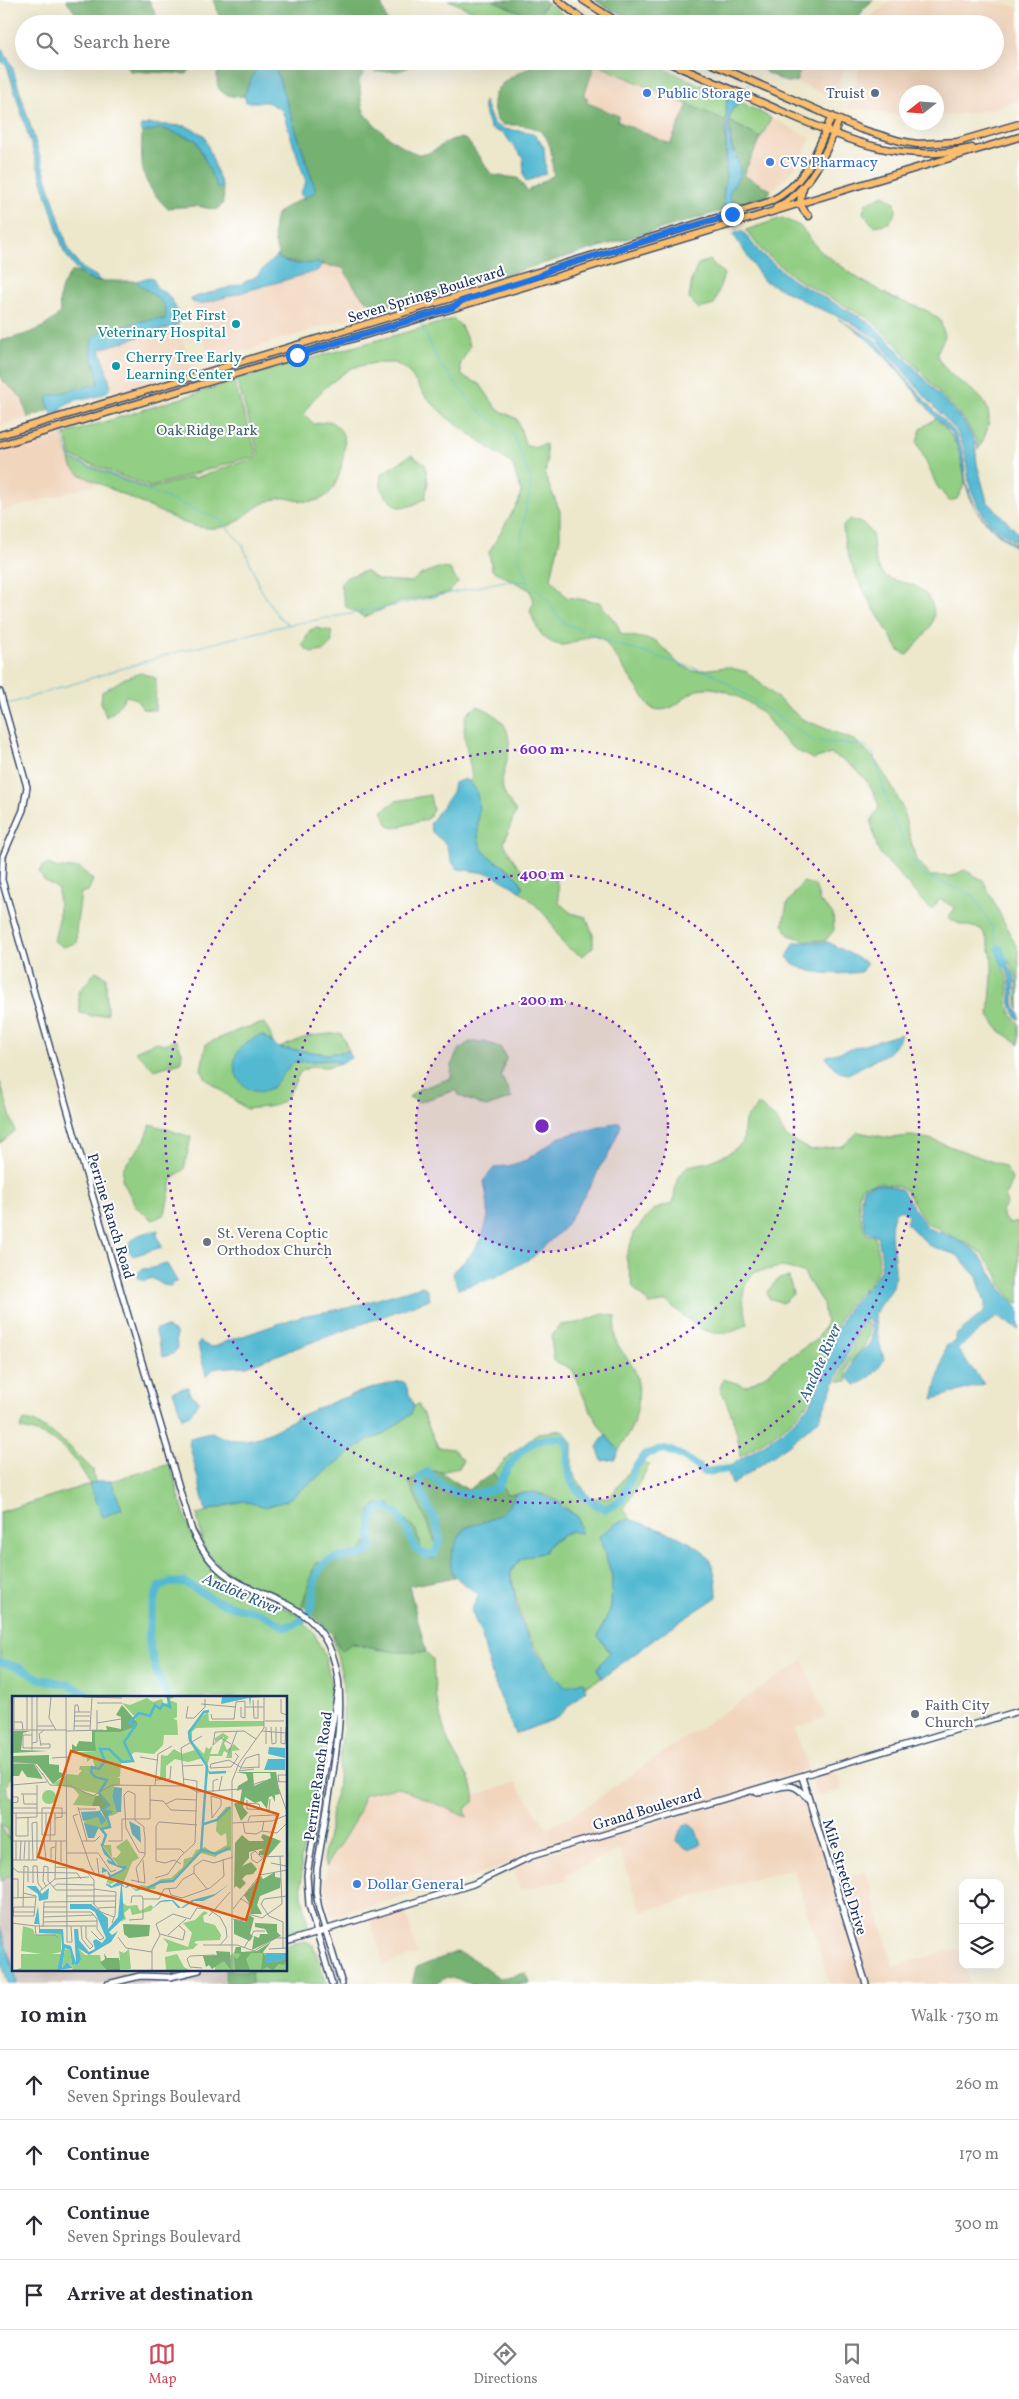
<!DOCTYPE html>
<meta charset="utf-8">
<style>
:root{--surface:#fff;--page:#f7f7f7;--text:#2b2b33;--muted:#7c7c81;--line:#e1e1e2;--accent:#d1495b}
body{margin:0;font-family:Vollkorn,serif;background:var(--page);color:var(--text)}
.controls{position:absolute;right:15px;bottom:15px;display:grid;overflow:hidden;border-radius:10px;box-shadow:0 5px 20px #0002}
.controls button{width:45px;height:45px;display:grid;place-items:center;padding:0;border:0;border-bottom:1px solid var(--line);background:var(--surface);color:var(--text);font:25px sans-serif}
.compass{position:absolute;left:899px;top:85px;width:45px;height:45px;border-radius:50%;background:var(--surface);box-shadow:0 5px 20px #0002;rotate:253deg}
.stop{position:absolute;width:15px;height:15px;margin:-11px;border:4px solid #1a73e8;border-radius:50%;background:#fff}
.stop.end{background:#1a73e8;border-color:#fff;box-shadow:0 1px 5px #0008}
.list{margin:0;padding:0;list-style:none}
h2{display:flex;justify-content:space-between;align-items:center;height:65px;margin:0;padding:0 20px;font-size:21px}
h2 small{font-size:16px;font-weight:400;color:var(--muted)}
.list li{display:grid;grid-template-columns:32px 1fr auto;gap:15px;align-items:center;box-sizing:border-box;height:70px;padding:0 20px;border-top:1px solid var(--line)}
.list b{display:block;font-size:19px;white-space:nowrap}
.list p{margin:0;font-size:16px;white-space:nowrap;color:var(--muted)}
.list em{font-size:16px;font-style:normal;color:var(--muted)}
.icon{flex:none;width:28px;height:28px;fill:none;stroke:currentColor;stroke-width:2;stroke-linecap:round;stroke-linejoin:round}
.map{position:relative;flex:none;width:1019px;height:1984px;overflow:hidden}
.search{position:absolute;background:var(--surface);box-shadow:0 5px 20px #0002;left:15px;right:15px;top:15px;height:55px;display:flex;align-items:center;gap:12px;box-sizing:border-box;padding:0 18px;border-radius:28px;color:var(--muted);font-size:19px}
.sheet{height:345px;background:var(--surface)}
nav{display:flex;justify-content:space-around;align-items:center;box-sizing:border-box;height:70px;border-top:1px solid var(--line);background:var(--surface);font-size:14px;color:var(--muted)}
nav a{display:grid;justify-items:center;gap:2px}
nav .on{color:var(--accent)}
.map>svg:first-child{display:block}
.built{fill:#f1d5bd}
.industrial{fill:#cec1ba}
.green{fill:#92ce83;stroke:#567e70}
.forest{fill:#75b171;stroke:#487068}
.water{fill:#53b9d1;stroke:#377498}
.lines{fill:none;stroke-linecap:round;stroke-linejoin:round}
.stream{stroke:#53b9d1;stroke-width:1}
.river{stroke:#53b9d1;stroke-width:8}
.tertiary-casing{stroke:#3a4b6e;stroke-width:8}
.primary-casing{stroke:#3a4b6e;stroke-width:9}
.tertiary{stroke:#fff;stroke-width:5}
.primary{stroke:#fabe6d;stroke-width:6}
.route{stroke:#1a73e8;stroke-width:6}
.ring{fill:none;stroke:#7b2cbf;stroke-width:2.5;stroke-dasharray:2.5 5}
.shop-dot{fill:#3f7fe0;stroke:#fff;stroke-width:2}
.service-dot{fill:#5c6f8a;stroke:#fff;stroke-width:2}
.culture-dot{fill:#0f9aa8;stroke:#fff;stroke-width:2}
.worship-dot{fill:#6b7280;stroke:#fff;stroke-width:2}
.labels{text-anchor:middle;stroke-width:4;stroke-linejoin:round;paint-order:stroke}
.shop-label{font-size:15px;fill:#366cbe;stroke:#fff;text-anchor:start}
.service-label{font-size:15px;fill:#4e5e75;stroke:#fff;text-anchor:end}
.street-label{font-size:15px;fill:#1b2f5e;stroke:#fff}
.culture-label{font-size:15px;fill:#0d838f;stroke:#fff;text-anchor:end}
.park-label{font-size:15px;fill:#3f5f69;stroke:#fff}
.worship-label{font-size:15px;fill:#5b616d;stroke:#fff;text-anchor:start}
.water-label{font-size:16px;font-style:italic;fill:#2f5f86;stroke:#fff}
.inset-river{fill:none;stroke:#53b9d1;stroke-width:2.5}
.inset-road{fill:none;stroke:#999d9f;stroke-width:1}
.view{fill:#de5710;fill-opacity:0.15;stroke:#de5710;stroke-width:2.5}
.inset-edge{fill:none;stroke:#1b2f5e;stroke-width:2.5}
.centre{fill:#7b2cbf;stroke:#fff;stroke-width:2.5}
.ring-label{font-size:15px;text-anchor:middle;font-weight:bold;fill:#7b2cbf;stroke:#fff;stroke-width:4;stroke-linejoin:round;paint-order:stroke}
</style>
<div class="map">
<svg width="1019" height="1984" viewBox="0 0 1019 1984">
<rect width="100%" height="100%" fill="#fff"/>
<filter id="ink" filterUnits="userSpaceOnUse"><feTurbulence type="fractalNoise" baseFrequency=".02" numOctaves="2"/><feDisplacementMap in="SourceGraphic" scale="10" xChannelSelector="R" yChannelSelector="G"/><feConvolveMatrix kernelMatrix="1 2 1 2 8 2 1 2 1" color-interpolation-filters="sRGB"/></filter>
<filter id="wash" filterUnits="userSpaceOnUse"><feTurbulence type="fractalNoise" baseFrequency=".0096" numOctaves="4" result="noise"/><feDisplacementMap in="SourceGraphic" scale="20" xChannelSelector="R" yChannelSelector="G"/><feGaussianBlur stdDeviation="1.12" result="paint"/><feColorMatrix in="noise" values="0 0 0 0 0 0 0 0 0 0 0 0 0 0 0 0 0 1.4 0 .05"/><feComposite in="paint" operator="in"/></filter>
<g filter="url(#wash)">
<rect width="100%" height="100%" fill="#ede7cb"/>
<path class="built" d="M893 0H969L1011 5 1019 10V100L989 110 937 117 936 92H906V117L848 108 856 85 860 61H995V24H867L872 15Z
M804 61H847L835 98 796 82Z
M595 64 688 104 671 144 617 121 619 116 586 102 584 96Z
M771 118 811 138 801 160 787 177 771 190 743 175Z
M323 263 343 268 359 294 369 304 390 306 210 361 192 302 194 304 286 280 317 271Z
M178 325 192 370 114 395 99 349Z
M0 378 22 398 28 418 0 426Z
M69 430 63 435 72 467 79 474 100 483 0 512V450Z
M803 1660 825 1717 795 1728 808 1769 749 1790 531 1854 472 1878 332 1916 328 1911 324 1884 328 1862 351 1830 353 1821 360 1810 364 1794 397 1787 467 1817 465 1809 474 1802 475 1795 516 1783 548 1829 584 1808 649 1762Z
M836 1770 842 1790 816 1797 811 1778Z
M787 1787 798 1791 808 1805 863 1984H830L793 1868 642 1912 619 1850 565 1874 567 1880 520 1890 514 1868 533 1858 749 1794H763Z
M866 1871 893 1966 960 1948 963 1965H965L971 1984H871L840 1879Z
M405 1908 417 1954 384 1965 370 1918Z"/>
<path class="industrial" d="M6 1876H14V1970L0 1925V1881Z
M14 1970 183 1971 192 1970 170 1975 140 1974 100 1984H17Z
M206 1970H224L223 1984H116L140 1978 170 1979 186 1977Z"/>
<path class="green" d="M448 0H492L536 19 547 2 575 24H503Z
M589 61H645L727 96C725 104 727 112 725 121Z
M741 102 771 118 761 138 729 121 732 110Z
M884 195 895 203 896 212 889 223 874 226 863 213 866 203Z
M782 218 800 226 819 250 859 279 895 299 926 310 940 320 945 336 937 353C950 395 1014 386 978 450L977 442 965 421 896 344 871 320 796 279 761 250 746 230Z
M710 260 724 274 714 305 699 309 689 299 692 279 698 264Z
M454 319 461 326 470 346 460 365 462 376 480 384 497 409 517 419 526 446 536 447 546 444 547 462 545 476 560 511V538L551 578 566 597 599 602 617 624 621 634 656 641 679 664 693 671 727 667 747 672 802 719 856 741 875 760 890 783 902 807 916 860 931 876H953L964 870 983 880 1019 952V1010C1015 999 1019 989 1017 978 1015 968 1008 962 1003 953L1000 952 999 956C1000 963 1004 968 1006 974 1013 993 1000 1006 1019 1023V1045L1017 1042 1000 1031 989 1016C990 987 999 954 981 929L960 924 948 918 955 908 940 899 932 909 926 905 878 851 871 822 879 807C871 780 856 766 831 754L813 759C805 755 796 751 790 745 778 736 772 723 762 713 749 701 724 687 706 688 683 689 678 717 651 708L604 640 591 635C585 637 567 646 562 645 543 644 535 626 530 610L534 602 530 590 492 570 489 552 519 501 521 491 512 464 445 416 426 397 408 371 395 363H374L351 368 328 385 311 402 304 414 314 424 330 421C346 432 346 440 343 457 339 481 332 505 302 501 285 499 287 495 269 501 255 505 246 517 233 524 218 531 199 528 184 523L79 474 72 467 68 451 71 459 149 489 191 477 195 478 257 457 259 454 237 381 226 382Z
M234 382 257 455 150 487 72 457 65 434Z
M936 418C953 435 965 455 965 481 965 486 960 493 957 499L949 501 937 486 917 442 921 429Z
M411 455 425 464 428 482 425 499 411 506 398 507C385 496 379 493 381 474Z
M850 519C884 530 867 542 878 567 889 590 918 573 932 604 940 624 919 641 907 655L899 651C878 612 845 572 843 526Z
M438 568 450 569 458 583 448 593 400 602 364 617 346 607 340 584 347 577 365 571 379 580 411 582 422 574Z
M316 628 331 631 332 642 324 651 311 653 302 645 310 630Z
M141 673 156 678 155 710 143 709 135 698 126 696 115 711 106 717 101 702 102 692 125 678Z
M478 706C507 718 514 734 506 764 505 770 502 777 502 783 503 795 509 802 516 811L504 843C520 872 522 875 555 877L558 887 559 903 571 913 586 917 593 934V947L583 956C555 944 561 935 546 916 538 907 529 898 520 891L523 888C516 865 488 864 480 845 472 824 485 799 469 781L472 779C471 763 458 724 468 713 470 710 475 708 478 706Z
M430 795 433 810 428 819 394 828 388 825 382 811 396 801Z
M48 864 58 868H80L93 880 88 891 81 893 76 930 77 943 63 947 54 941 59 919 58 889 44 880 39 872 42 866Z
M803 882 815 885 820 902 833 914 834 930 826 940 808 941 789 935 783 924 787 904Z
M96 971 106 977 107 1014 92 1016 80 1013 78 993Z
M264 1023 269 1031 273 1043 262 1035 234 1063C240 1089 249 1084 272 1088L281 1074 294 1062 333 1060 341 1063 326 1067 312 1066 300 1072C282 1108 286 1105 246 1109L206 1079 201 1069 206 1044 241 1029Z
M341 1033 349 1051 328 1054 279 1048 309 1036Z
M176 1040 182 1052 181 1062 154 1070 135 1051 156 1042 164 1044Z
M470 1042H485L500 1047 506 1058 501 1076 512 1098 486 1107 460 1096 456 1090 419 1102 409 1097 417 1090 451 1078C452 1061 454 1051 470 1042Z
M0 1082 15 1131 0 1143Z
M758 1104 776 1119 786 1137 810 1150 843 1146 858 1132 889 1138 911 1136 930 1139 1004 1166 1012 1179 1005 1198 1007 1204 1002 1210 1004 1219 1009 1223 1019 1221V1303L1014 1301 1003 1288 996 1272 977 1249 925 1222 906 1190C891 1183 876 1180 861 1187 856 1202 860 1219 866 1234L875 1236C877 1247 881 1258 877 1270 873 1285 855 1295 846 1308 826 1339 826 1381 803 1409 786 1429 761 1442 740 1457 738 1430 732 1413 720 1389L723 1379 746 1386 766 1375 779 1364 817 1339 826 1324 823 1304 803 1272 783 1267 754 1272C738 1291 743 1302 748 1324 711 1347 695 1324 667 1302L650 1305 633 1287 626 1257 635 1231 653 1210 673 1203 677 1179 688 1166 709 1162 731 1152 743 1142 745 1120Z
M151 1124 191 1137 184 1169 172 1180 165 1214 153 1220 136 1207 122 1179 123 1168 145 1140Z
M789 1277 793 1294 783 1303 769 1298 767 1292 778 1279Z
M603 1314 616 1316C613 1343 615 1341 630 1362 640 1375 640 1398 636 1414 634 1426 625 1439 619 1450 596 1427 584 1399 572 1369L554 1361 551 1337 560 1325 578 1323Z
M867 1321C877 1352 839 1357 848 1381H838L859 1332Z
M418 1404 438 1447 453 1449 463 1460 459 1468 440 1472 438 1549 434 1559 423 1558 416 1530 390 1504 370 1511 368 1541 360 1552 315 1563 301 1610C255 1582 223 1588 196 1532L202 1540 197 1514 243 1501 266 1506 286 1501 367 1440 383 1435 411 1414 413 1407Z
M24 1420 34 1422 51 1432 69 1446 93 1470 95 1482 90 1484 122 1509 111 1481 170 1464C182 1504 189 1551 224 1578 246 1595 276 1600 300 1616L299 1619 314 1633 326 1659 333 1693 301 1860 302 1895 309 1931 286 1938V1698H14V1774L6 1786 9 1797 14 1799V1876H6L0 1881V1825L10 1841 8 1830 0 1824V1512L90 1484C73 1452 56 1435 20 1429Z
M563 1430 572 1443V1471L589 1498H609L636 1462 650 1464 624 1509 630 1519 617 1523 599 1536 612 1576 611 1608 598 1636 610 1653 597 1668 602 1678 585 1686 583 1682 565 1688 551 1671 524 1629 510 1572 521 1559 544 1552 552 1542 571 1531 581 1533 578 1517C571 1512 565 1507 559 1502 546 1490 523 1493 507 1494L493 1473 511 1454 539 1433Z
M332 1634C359 1651 395 1652 426 1652L433 1659C434 1687 438 1716 449 1743 456 1762 477 1781 474 1802L465 1809 467 1817 397 1787 364 1794C358 1821 343 1839 328 1862L327 1866 323 1859 331 1820 332 1805 337 1791 343 1723V1681Z
M306 1941 313 1945 327 1984 252 1983 251 1970H286V1945Z"/>
<path class="forest" d="M66 0H149L160 24H109L104 14 87 24H83Z
M213 0H380L388 24H222Z
M492 0H545L547 2 536 19Z
M595 0H874L864 8 855 24H657L625 15 606 8Z
M123 61H192L191 68 187 74 130 71Z
M220 61H259L245 96C217 99 213 86 220 61Z
M273 61H357L363 67 364 73 359 80C361 89 360 102 364 111 370 124 410 158 425 154 440 150 451 133 467 140L492 175 518 178 527 191 554 175C551 165 553 154 549 144 543 123 518 125 501 125 496 120 495 117 494 111 488 87 510 77 529 68L531 61H589L595 64 584 96 588 98 586 102 619 116 617 121 670 144 688 104 725 121 726 177 723 197 725 210 406 304C364 309 363 301 343 268 321 263 299 266 279 259 276 247 269 224 278 213 282 208 308 196 316 191Z
M374 61H408L407 68 399 71 375 72Z
M764 61H804L796 82H786L765 72Z
M729 121 761 138 743 175 771 190 766 197 736 207 729 196 730 190 739 177 737 155 732 148Z
M161 128 196 140 218 188 222 186 224 196 222 205 216 210 197 206 167 208C140 180 141 171 142 133Z
M71 272H77L92 281H136L165 304 167 312 165 319C145 320 126 328 106 328L92 358 99 376 98 384 47 402 50 410 28 418 22 398 0 378V341C21 336 47 330 60 312 58 294 61 286 71 272Z
M424 1470 441 1472 468 1490 493 1473 507 1494H515C507 1517 486 1521 465 1528 454 1543 448 1560 455 1577L409 1586 426 1652H395L352 1643 341 1651 333 1635 302 1605 315 1563 360 1552 368 1541 370 1511 376 1504H390L416 1530 423 1558 434 1559 435 1542 409 1482Z
M456 1952C473 1956 485 1969 500 1978L526 1973 529 1984H472L448 1977 434 1984H412L416 1968Z
M225 1970H251L252 1984H225Z"/>
<path class="water" d="M0 47 11 63 69 251 82 268 96 276 100 281C82 281 74 266 64 252L7 66 0 60Z
M259 61H273L316 191 305 198 300 194 306 182 282 110 267 102H246L244 96Z
M727 96 741 102C739 105 734 107 732 110 727 116 729 142 732 149 736 158 739 160 740 171 740 180 731 186 729 196L736 207 725 210 723 197 726 177Z
M484 101 493 123 497 126 504 129 529 132 536 136 544 147 546 173 526 182 524 176 523 158 504 134 491 129 484 111Z
M149 124 186 126 204 135 222 186 218 189 196 140 161 128 142 133 141 126Z
M743 231 759 252 794 281 869 322 894 346 947 403 964 422 975 442 977 464 987 501 1019 534V545L989 522 978 507 969 483 965 450 956 430 927 399 876 338 847 320 818 308 763 280 733 234Z
M277 255 279 259 293 264 323 263 317 271 201 304 192 302 191 299 195 297 241 284 255 277Z
M150 277 153 278 156 287 166 293 173 302 179 315 178 325 100 349 111 387C100 405 70 392 61 411L52 414 47 402 49 396 98 384C100 370 90 360 91 346 93 329 107 330 120 328 127 326 134 322 142 321 149 319 157 320 165 319 171 300 147 293 136 281Z
M838 319 875 340 925 401 954 431 963 451 966 483 976 509 988 523 1019 548V550C992 529 972 516 965 480 962 464 960 450 953 436 949 428 940 423 935 417 906 382 879 341 838 319Z
M465 779C488 790 473 824 480 844 487 864 516 865 523 888L520 891 492 874 458 869 453 864 446 844 432 832 430 824 452 792 454 783Z
M795 942H828L867 963 861 972C840 975 800 976 787 957Z
M1001 954C1005 961 1011 967 1014 974 1018 986 1009 1003 1019 1013V1020C1005 1005 1014 990 1008 973 1006 966 1002 962 1001 954Z
M901 1034 898 1042 888 1053 848 1074 839 1072 826 1058 827 1056Z
M262 1035 279 1048 328 1054 349 1051 351 1058 341 1063 333 1060 294 1062C288 1067 275 1085 271 1088 244 1106 209 1052 262 1035Z
M620 1122 621 1126 608 1156 599 1168 595 1178 565 1227 533 1257 496 1277 458 1289 453 1274 454 1270C472 1258 488 1232 488 1211 488 1200 485 1190 484 1180L495 1167 508 1166 526 1160 560 1137Z
M872 1184 887 1185 902 1190 927 1228 952 1237 975 1250 983 1260 1001 1289 1019 1308V1330L999 1317 995 1318 957 1349 984 1384 933 1399 946 1346 956 1341V1335L985 1311V1303L977 1277 957 1255 930 1246 906 1223 908 1216 904 1211 897 1210C882 1233 901 1261 893 1286 889 1298 875 1304 875 1319 876 1334 881 1346 884 1360 876 1372 869 1381 855 1385L848 1377C850 1372 851 1366 853 1361 864 1343 878 1349 869 1319L865 1320 857 1331 819 1419 791 1443 732 1485 727 1468C754 1450 785 1433 806 1409 828 1382 828 1337 849 1307 858 1295 872 1286 879 1272 884 1260 880 1246 877 1235L867 1232C862 1219 859 1203 863 1188Z
M158 1230 157 1235 162 1247 133 1256 128 1250C130 1234 145 1233 158 1230Z
M162 1264H167L177 1281 170 1286 163 1285 152 1278 144 1281 139 1279 137 1274 142 1269 153 1268Z
M422 1286 426 1288 430 1299 247 1366 215 1368 206 1376 198 1345 200 1341C210 1349 214 1348 225 1342L301 1316 347 1308Z
M167 1328 176 1332 177 1349 173 1354 163 1357 155 1329Z
M401 1381 405 1383 414 1407 411 1414 383 1435 367 1440 286 1501 266 1507 243 1501 206 1511 189 1443 190 1438 212 1432C221 1438 235 1441 245 1440 266 1438 284 1424 302 1415 333 1401 367 1388 401 1381Z
M188 1387 189 1393 199 1400 190 1415 182 1418 173 1391Z
M605 1435 619 1450 615 1459 602 1461 597 1447Z
M100 1481H111L122 1509 103 1517 89 1484Z
M535 1492 559 1502 561 1506 578 1517 581 1533 571 1531 552 1542 544 1552 521 1559 510 1572C514 1590 516 1612 524 1629 533 1650 550 1671 565 1687L583 1682 586 1690 555 1719 515 1734 493 1679 481 1634 471 1610 479 1595C473 1590 459 1581 455 1576 444 1563 457 1539 465 1528 486 1521 507 1517 515 1494Z
M630 1519C652 1528 701 1539 711 1563 716 1574 717 1585 717 1597L667 1630 602 1678 597 1668 610 1652 598 1636 611 1608 612 1576 599 1536 617 1523Z
M689 1823 695 1828 701 1844 687 1849 677 1841C679 1833 680 1826 689 1823Z
M0 1927 16 1977 17 1984H8L0 1955Z"/>
<g class="lines">
<path class="stream" d="M755 78 758 75
M743 91 749 84
M734 99 737 96
M735 226 738 233
M420 322 439 363 476 408 514 436 531 481 518 557 529 582
M61 430 70 459 219 519 243 545 259 586 277 615 288 624
M5 705 169 654 287 625 389 607 504 581 529 582 546 598 562 622 619 645 714 674 814 741 866 746 873 754 890 809 909 856 923 875 973 895 992 927 999 949"/>
<path class="river" d="M999 949 1005 964
M0 1662 20 1668 40 1679 70 1685 86 1693 88 1698
M168 1698C148 1656 142 1631 159 1587L170 1583 184 1582 212 1599 237 1608 260 1613 285 1627C327 1618 304 1590 321 1567 332 1552 357 1560 371 1550V1519L376 1510 385 1507 397 1514 407 1530 415 1548 425 1555 435 1554 440 1539 434 1518 421 1492 420 1476 428 1472C451 1498 466 1498 498 1488 510 1458 529 1433 565 1439 569 1449 567 1457 568 1467 569 1489 588 1501 606 1509L622 1500 636 1466 646 1454 665 1449 682 1456 705 1472 737 1468"/>
</g>
</g>
<g filter="url(#ink)">
<g class="lines">
<defs>
<path id="tertiary" d="M0 692 27 787 23 810 3 856 2 880 81 1157 192 1531C218 1583 241 1582 288 1605 355 1638 341 1719 332 1779 327 1809 322 1839 317 1868L316 1892 319 1909 342 1984
M802 1777 866 1984
M757 1792C779 1791 791 1775 807 1799
M286 1942 473 1884 532 1856 1019 1711
M108 1984 140 1976 170 1977 199 1970
M332 1984 309 1905 307 1875 338 1691"/>
<path id="primary" d="M558 0 588 24
M583 0 621 24
M665 61C704 78 743 94 781 111 846 139 899 165 972 148
M706 61 860 129 900 141 917 144 957 142 1019 124
M803 188C799 198 799 208 809 216
M776 208C810 190 826 154 839 120
M497 290 525 281
M0 435 769 202C807 184 817 151 832 116
M0 445 1019 137"/>
</defs>
<use href="#tertiary" class="tertiary-casing"/>
<use href="#primary" class="primary-casing"/>
<use href="#tertiary" class="tertiary"/>
<use href="#primary" class="primary"/>
</g>
</g>
<g class="lines" filter="url(#ink)">
<path class="route" d="M297 355 452 308 462 301 540 276 551 269 732 214"/>
</g>
<circle cx="542" cy="1126" r="126" fill="#7b2cbf" fill-opacity=".12"/>
<g class="ring">
<circle cx="542" cy="1126" r="126"/>
<circle cx="542" cy="1126" r="252"/>
<circle cx="542" cy="1126" r="377"/>
</g>
<g class="shop-dot">
<circle cx="647" cy="93" r="5"/>
<circle cx="770" cy="162" r="5"/>
<circle cx="357" cy="1884" r="5"/>
</g>
<circle class="service-dot" cx="875" cy="93" r="5"/>
<g class="culture-dot">
<circle cx="236" cy="324" r="5"/>
<circle cx="116" cy="366" r="5"/>
</g>
<g class="worship-dot">
<circle cx="207" cy="1242" r="5"/>
<circle cx="915" cy="1714" r="5"/>
</g>
<g class="labels">
<g class="shop-label">
<text x="657" y="98">Public Storage</text>
<text x="780" y="167">CVS Pharmacy</text>
<text x="367" y="1889">Dollar General</text>
</g>
<g class="service-label">
<text x="865" y="98">Truist</text>
</g>
<g class="street-label">
<text transform="translate(426 294) rotate(-17)" y="5">Seven Springs Boulevard</text>
<text transform="translate(111 1216) rotate(73)" y="5">Perrine Ranch Road</text>
<text transform="translate(318 1776) rotate(-82)" y="5">Perrine Ranch Road</text>
<text transform="translate(647 1809) rotate(-17)" y="5">Grand Boulevard</text>
<text transform="translate(845 1877) rotate(73)" y="5">Mile Stretch Drive</text>
</g>
<g class="culture-label">
<text x="226" y="320">Pet First<tspan x="226" dy="17">Veterinary Hospital</tspan></text>
<text x="126" y="362" text-anchor="start">Cherry Tree Early<tspan x="126" dy="17">Learning Center</tspan></text>
</g>
<g class="park-label">
<text x="207" y="435">Oak Ridge Park</text>
</g>
<g class="worship-label">
<text x="217" y="1238">St. Verena Coptic<tspan x="217" dy="17">Orthodox Church</tspan></text>
<text x="925" y="1710">Faith City<tspan x="925" dy="17">Church</tspan></text>
</g>
<g class="water-label">
<text transform="translate(819 1362) rotate(-66)" y="6">Anclote River</text>
<text transform="translate(242 1593) rotate(23)" y="6">Anclote River</text>
</g>
</g>
<g transform="translate(12 1696)">
<rect width="275" height="275" fill="#ede7cb"/>
<path d="M154 1H162L157 4 165 7V21L161 23 165 24 166 39H152L151 49 142 58 123 56 120 58 121 66 109 67 108 80 117 75 105 82H108V89L102 90 100 100 106 117 99 120 90 113 97 108 88 98 41 88 56 78 66 79 70 74H67L68 70H83L80 62 75 66V62L70 61 68 56 84 55 83 36H109L125 30 123 21 110 7 118 9 135 2 141 6 150 3 152 9 156 6ZM196 15 197 25H252V30L184 32 180 36V46L192 58 194 51 197 53 201 49 198 58H206L212 41 203 46V42L211 37 217 41 212 47 215 54 222 48 228 54 220 55V62H214L216 57 212 55 210 60H198L195 70 198 76 222 75 196 77 193 95 195 77 191 62 176 66 163 63 154 70V83H148L149 59 155 60 162 53 170 58 183 54 177 45 176 35ZM61 92 85 100 80 110 61 109 67 99ZM30 101a7 7 0 1 1 14 0a7 7 0 1 1-14 0ZM214 111H219V155L212 154 203 161 188 157 159 185 145 187 143 193H122L129 189 138 191 149 183 159 182 171 171 172 163 180 161 184 154 193 151 201 157 215 149 214 137 209 140 204 135 205 122ZM86 121 89 130 94 123 98 125 99 131 91 132 93 139 87 132 72 127 74 122ZM115 143 127 162 120 166 112 186 107 184 97 189 96 185 115 170 106 169 90 149H99L100 161 104 162 109 156 104 151ZM111 207 115 210 125 209 128 215 139 209 141 211 139 215 120 219 118 212 112 217 114 223 108 226 112 222 110 219ZM192 215 196 217 191 220 192 226 203 229 209 239 208 244 184 245 182 247 186 248 181 253 154 256 156 248 151 242 176 251 180 237 171 227 183 224ZM11 230 21 233 23 239 49 238V256L39 258H49L45 274H2L9 272V258H30L9 255ZM66 252 73 259H88L89 265 108 264 107 255 112 257 117 253 119 273 60 274 61 271 55 266 50 272 53 253 58 254 60 268 67 269ZM222 257H275V274H203V269ZM165 258 172 271 177 274H154L153 261Z" fill="#92ce83"/>
<path d="M110 9 125 26V30L109 36H83L84 55H60V48L64 51 67 45 80 46V34H95L94 30 109 33V21L104 19ZM0 35H18L11 37 9 54 36 55 0 57ZM37 59V68L47 69V76L53 78 41 88 25 68 0 66V60ZM0 68H22L31 83 15 81 10 74 7 80H0ZM224 76H264L268 98 263 99V106L260 100 257 101 255 113 249 105 243 107 233 101 231 111 236 117 229 125 222 108 228 105 230 93 225 95 226 90 236 84 234 78ZM241 77H258L259 82 242 90ZM89 98 97 109 90 113 99 115 94 124 87 110H80L83 101ZM251 138 269 145 256 160 247 159V155L252 154 249 153 237 156V162L230 170 239 166 245 173 241 178 234 179 230 183 234 187 228 193 224 190 222 192 223 147 230 139 237 145H252L249 141ZM263 176V181L269 182 268 192 248 200 245 209 250 218H238L239 210 232 199 249 180 251 183ZM237 219 242 222 238 238 241 240 238 245 222 238V223L233 226ZM243 227 265 228V236L269 240 240 254 242 240 247 242 248 238H256L253 233 243 231ZM111 228 138 229 137 240 117 242 112 238ZM259 246 251 256 258 267 275 263 272 269 267 268 261 274 255 271 249 274 251 257H239L234 263 238 274H223L222 261 225 263 229 258 222 257 224 251H229V256L245 255ZM204 255 218 256 219 274 212 265 200 273 197 269 194 271 191 260 205 259ZM92 257 95 262H107L108 274H95L88 267 93 263Z" fill="#75b171" fill-rule="evenodd"/>
<path d="M251 1 239 2 238 10 237 2 209 8 210 1ZM273 52V62L256 58 257 51ZM256 63H273V74H252ZM102 91 110 92 109 116H105L100 100ZM88 115 94 124 89 130 86 121 71 125 69 116ZM117 125 128 131 129 147 120 138ZM72 127 87 131 82 142H76ZM88 147 105 169 115 170 113 174 97 183 95 188 100 190 108 184 113 192 116 188 124 194 128 191 135 192 124 195 118 190 114 192 110 190 112 222 97 236 100 239 106 235 99 246 77 259 66 252 69 263 66 269 60 268 58 254 53 252 50 272 55 266 61 272 45 274 50 252 49 238 27 237V228H22L26 210 28 233H51L52 248 59 250 64 267 62 233H66L67 244 77 256 83 253 81 245 84 243 90 247 94 242 83 216 78 213H58V208H79L96 222V233L106 221 109 189 99 192 94 189 97 180 95 175 90 177V171L95 174 99 179 111 173 96 167 95 163 101 166 92 158ZM219 187 202 200 191 205H182L171 212H166L160 205 149 206 139 214 148 205 153 204H161L169 212 180 204 203 198ZM14 190H24L30 198 37 192 36 203 27 205 26 198ZM254 257H275V263L254 268Z" fill="#53b9d1"/>
<path class="inset-river" d="M197 77 214 76M192 128 205 124 218 111M90 150 94 139 89 133 98 131 95 120 99 116 90 114 97 109 87 97 95 84 83 81 79 76 80 71 87 73 93 65 88 53H97L110 66 121 65 112 46 124 29 117 27 127 17 138 20 143 9 148 13 151 8 158 11 156 1M190 154 204 158 218 152M135 192 148 186 161 185 189 155 195 70 178 44 177 36 192 16 197 15"/>
<path class="inset-road" d="M2 1V34M15 1V34M20 1V54M39 1 37 22 44 34M54 1 55 246H60L59 230M71 1 110 2M269 3V17L275 19M241 4 242 22H246V4M85 7H110M189 8 224 11M176 10 174 22H182L193 11V3M233 11H252M62 16H78M199 18 200 23H222L224 6 233 5V22L229 21V11M62 20H78M62 25H78M253 25H272M2 26H10L11 34M85 27 109 23M25 30H41M62 30H78M254 31V48M259 31 260 48 264 47V31M269 31V47L273 48M0 34H55M62 34 63 9H66L67 16M78 34 80 1M85 34V14M55 35 91 34M250 35 274 37M20 39H11V52H38V48H29M20 47 25 46V1M219 48 209 42 201 49 203 36 232 35 244 43M273 48 274 31M29 50 27 38 32 34M223 57 226 60V61L222 67 219 71 198 72 199 68 217 64 218 65 222 67 230 72 247 71M216 59 225 35M128 61 145 64M40 62 56 61M0 67H22L31 79M171 70 191 69M229 71 234 62 247 58V72M229 72 227 75 242 73M30 77 38 89 59 90 81 100 100 89 174 90 185 96 229 93M143 84 158 83 159 70M264 85 275 116M267 86 266 79H275M0 89 35 86M143 89 146 58 160 50M172 90 169 52 190 40M229 93 251 85 275 86M207 95 210 80M201 96V85L206 83M9 98H25M11 98 12 108H25M199 100 209 103V110L200 122ZM0 101H6V106L0 107M138 104 151 105 159 114 185 115M235 104V113L257 114 258 103M234 107 247 108 249 114M154 108 164 103 185 104M66 111 75 145M0 112H25M66 113H84M0 117H55M4 117V140H16V122M34 117V139M66 118 61 120 78 169 83 179H93M4 122 25 121V89M43 122 50 121V112H30V139H43V117M236 125 238 120 263 119 266 123M147 126 144 130V165L153 167 162 164 169 168M147 126 185 129M231 126 233 137 244 138 250 135 252 125M220 127 260 125 275 119M250 135 265 137 275 127M0 145H55M32 145 34 163M38 145 39 117M49 145V166M70 145H83L88 140M96 145H110V123H138V89M144 153H168L172 157M55 157H86L99 176 104 174M253 161 245 167 240 164 239 158 243 155 249 161 272 160M85 162 87 179M12 163 13 145M39 163V152L43 151M0 164H25V126L20 127 21 164M4 164V145M8 164 9 145M17 164V145M259 167 274 170M12 170 16 171V186M0 171 6 176 65 177 69 183M43 171 72 173 82 184V208M182 177V170L191 164 202 167 221 161M182 177 195 193M143 182 156 178 168 161 183 147 185 85 171 83M0 183H6V202M43 183 44 145M119 184 133 187 131 164M21 187V170H25L26 187 30 193M127 187 124 172 133 159V140L132 135V131L123 124V98L116 95 112 99 114 132 127 156 133 157M34 190 31 185 32 170 36 171V185L44 194M41 191 45 188 82 189M82 193 104 196 103 219 100 227M157 193 159 199 170 202 198 192 212 180 211 163M44 194H82M28 195 43 183 77 181M55 200H104M0 202 24 201M131 203H147L152 193 164 192 171 183 182 177M81 207 89 216 102 221M119 207 120 200H130L131 203M11 211 12 170M31 211H55M86 212 104 211M221 213 248 179 275 174M1 216H23M31 216H79L85 223V233L92 242M236 218 250 222 270 208 268 160M0 220H22L24 200 11 197M1 220 2 211H23M197 220 218 196M31 221 82 219M221 223 232 225 238 215 237 208 228 202M117 224 131 223V203M31 226 85 225M0 227 23 230H84M23 230 24 239H43L46 242M69 230 70 243 78 253 81 250 74 242V230M31 231 32 206 104 205M79 235 88 244 92 242M148 238 171 244 173 235 166 229M156 239 174 223M106 241 114 252 140 256M191 249H225L242 255 264 242H275M232 252 242 235H253M257 253 274 252M271 253V226L257 220 249 208 252 203 275 200M190 272 178 271 175 263 178 260 203 259 208 265H220M140 274V254L148 239 144 228 161 218 178 223 185 212 196 213 208 221 214 232 215 241 208 249M220 274V85L227 67 252 32V1"/>
<path class="view" d="M59 55 266 118 234 224 26 161Z"/>
<rect width="275" height="275" class="inset-edge"/>
</g>
<circle cx="542" cy="1126" r="8" class="centre"/>
<g class="ring-label">
<text x="542" y="754">600 m</text>
<text x="542" y="879">400 m</text>
<text x="542" y="1005">200 m</text>
</g>
</svg>
<div class="controls">
<button><svg class="icon" aria-label="locate" viewBox="0 0 24 24"><circle cx="12" cy="12" r="6"/><path d="M12 2v4M12 18v4M2 12h4M18 12h4"/></svg></button>
<button><svg class="icon" aria-label="layers" viewBox="0 0 24 24"><path d="M12 4l9 5-9 5-9-5zM3 14l9 5 9-5"/></svg></button>
</div>
<svg class="compass" viewBox="-18 -18 36 36"><path d="M0-13l5 13h-10z" fill="#e53935"/><path d="M0 13l5-13h-10z" fill="#7c7c81"/></svg>
<div class="stop" style="left:297px;top:355px"></div>
<div class="stop end" style="left:732px;top:214px"></div>
<div class="search"><svg class="icon" aria-label="search" viewBox="0 0 24 24"><circle cx="10" cy="10" r="6"/><path d="M15 15l6 6"/></svg>Search here</div>
</div>
<section class="sheet">
<h2>10 min<small>Walk · 730 m</small></h2>
<ul class="list">
<li><svg class="icon" aria-label="ahead" viewBox="0 0 24 24"><path d="M12 20V5M6 11l6-6 6 6"/></svg><div><b>Continue</b><p>Seven Springs Boulevard</p></div><em>260 m</em></li>
<li><svg class="icon" aria-label="ahead" viewBox="0 0 24 24"><path d="M12 20V5M6 11l6-6 6 6"/></svg><div><b>Continue</b></div><em>170 m</em></li>
<li><svg class="icon" aria-label="ahead" viewBox="0 0 24 24"><path d="M12 20V5M6 11l6-6 6 6"/></svg><div><b>Continue</b><p>Seven Springs Boulevard</p></div><em>300 m</em></li>
<li><svg class="icon" aria-label="arrive" viewBox="0 0 24 24"><path d="M6 21V4h12l-3 4 3 4H6"/></svg><div><b>Arrive at destination</b></div></li>
</ul>
</section>
<nav>
<a class="on"><svg class="icon" aria-label="map" viewBox="0 0 24 24"><path d="M3 6l6-2 6 2 6-2v14l-6 2-6-2-6 2zM9 4v14M15 6v14"/></svg>Map</a>
<a><svg class="icon" aria-label="directions" viewBox="0 0 24 24"><path d="M12 3l9 9-9 9-9-9zM9 14v-3h6M13 9l2 2-2 2"/></svg>Directions</a>
<a><svg class="icon" aria-label="saved" viewBox="0 0 24 24"><path d="M7 4h10v16l-5-4-5 4z"/></svg>Saved</a>
</nav>
